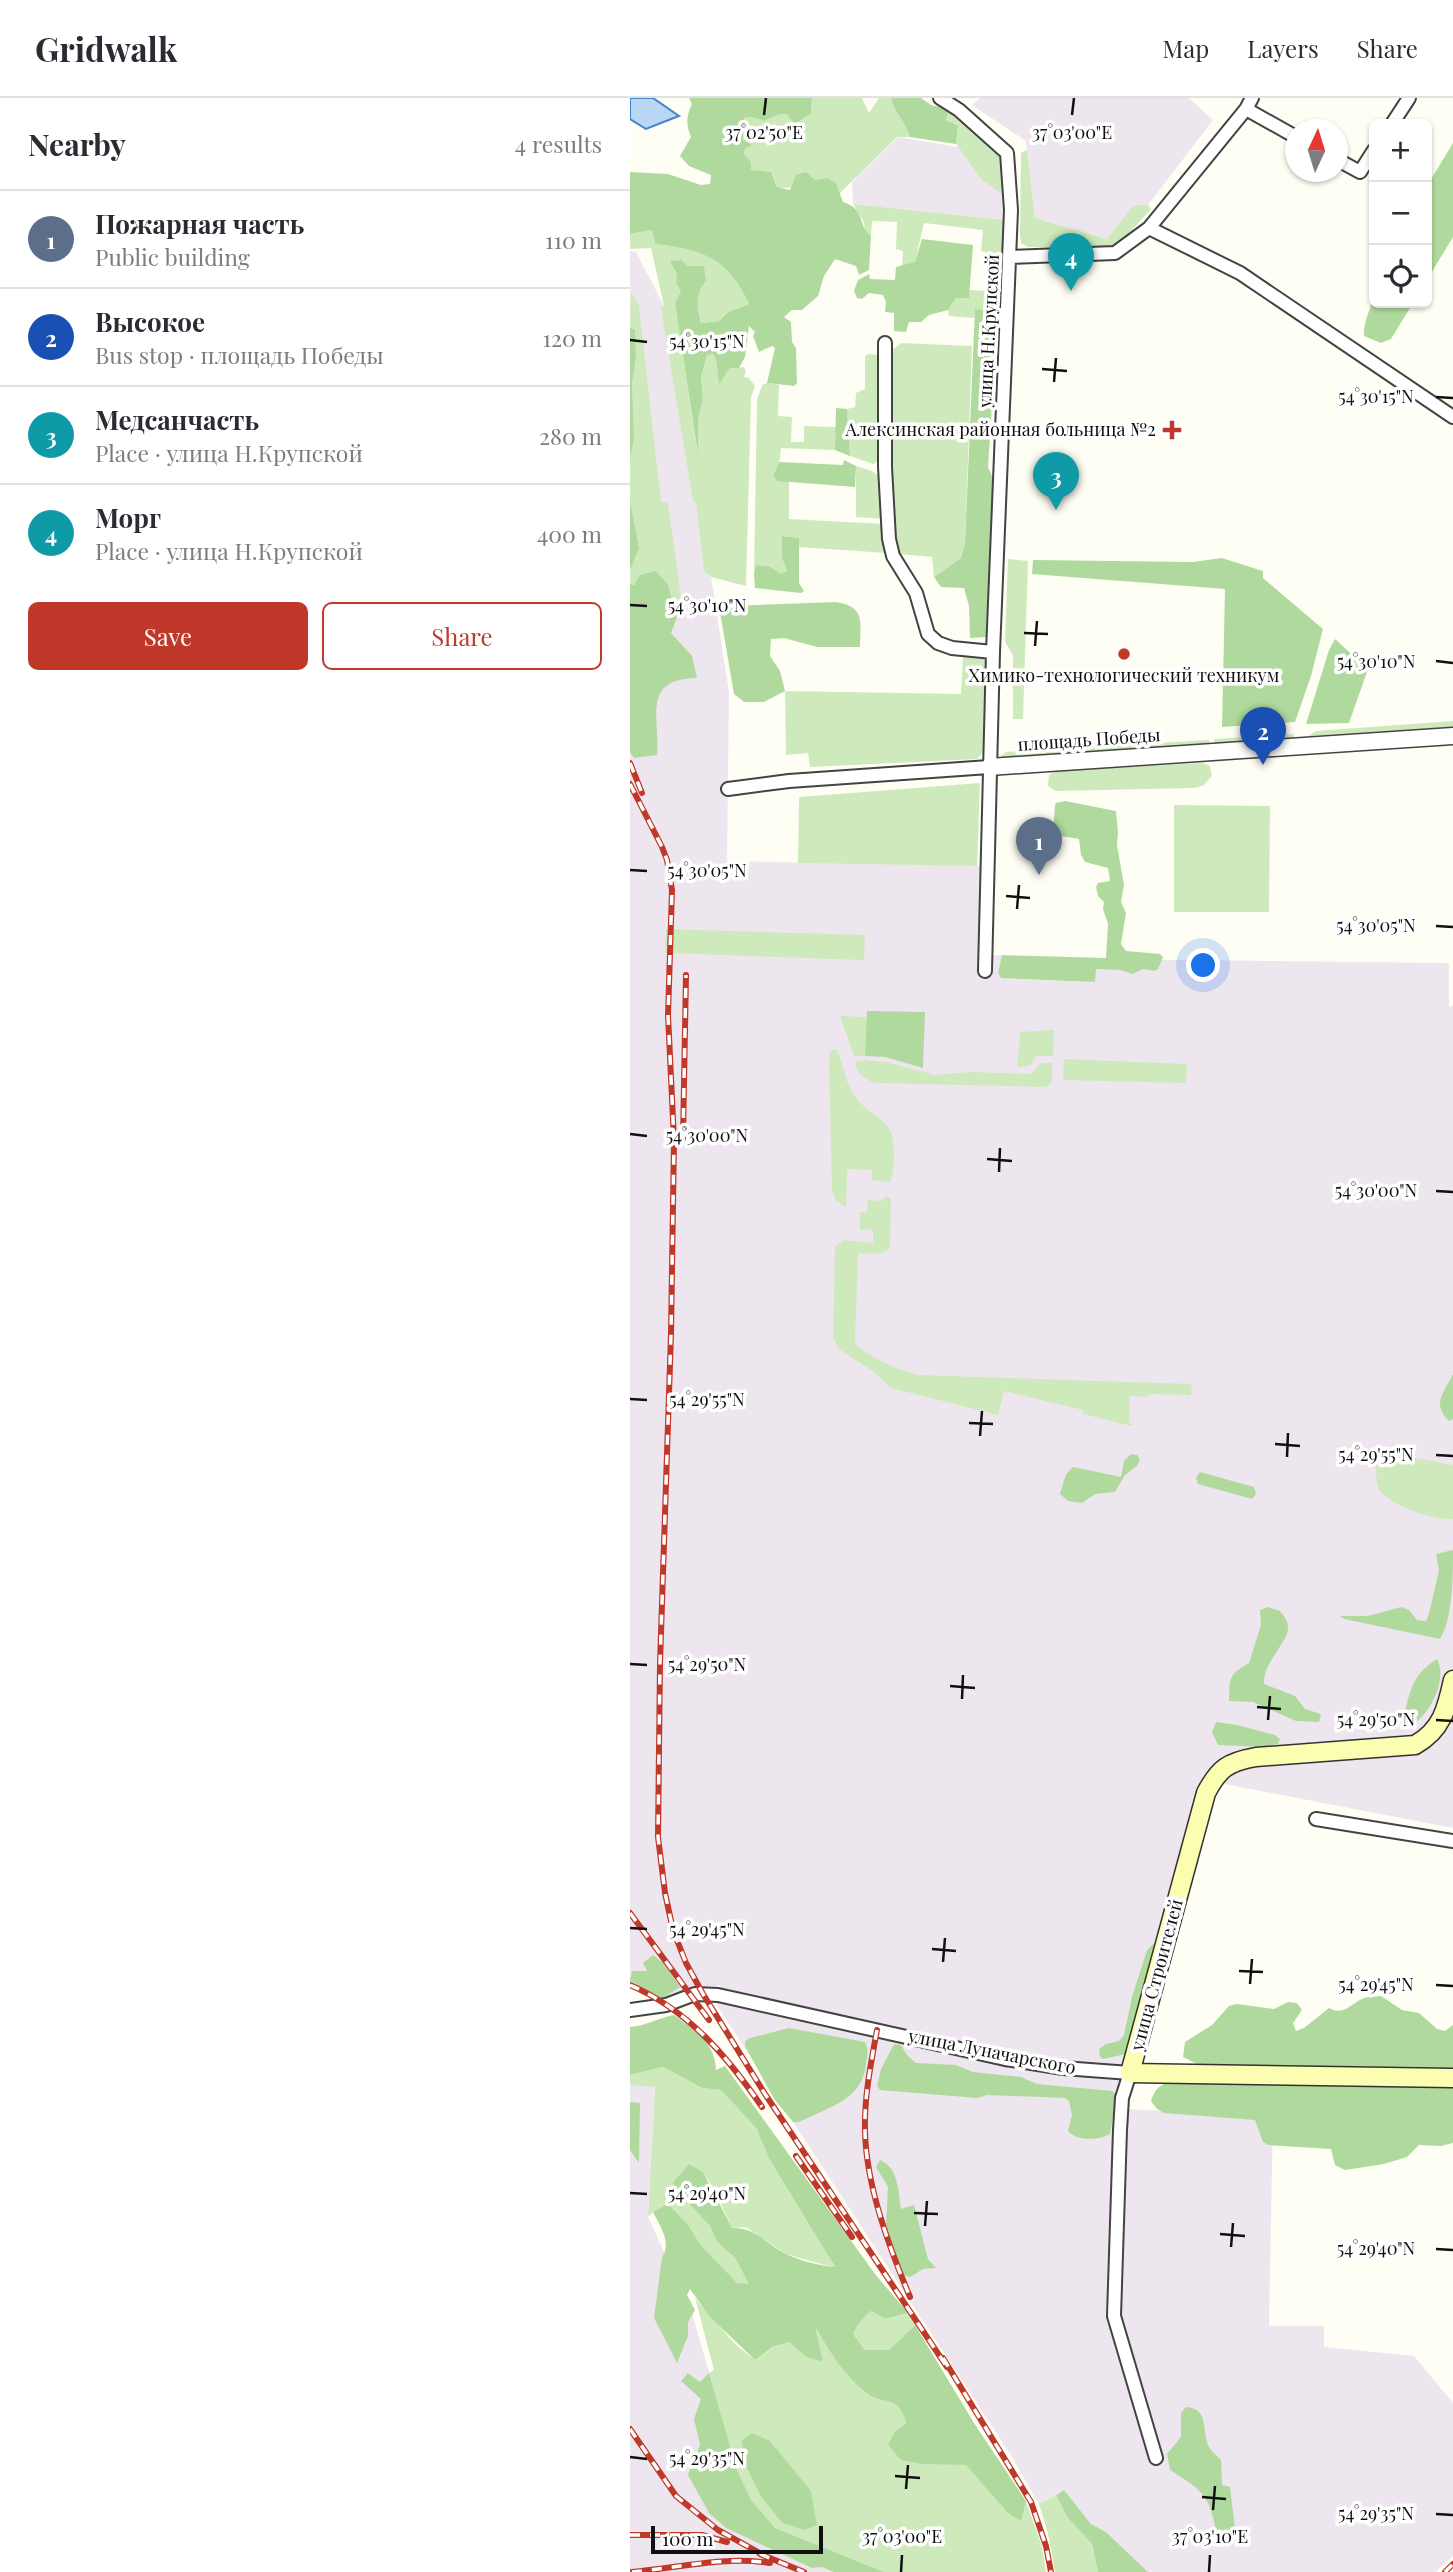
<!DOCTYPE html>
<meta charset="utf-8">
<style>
:root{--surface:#fff;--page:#f7f7f7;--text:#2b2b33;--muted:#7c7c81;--line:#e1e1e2;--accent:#bf3829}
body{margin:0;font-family:"Playfair Display",serif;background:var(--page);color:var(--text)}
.controls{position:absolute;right:21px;top:21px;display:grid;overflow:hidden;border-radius:10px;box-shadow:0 2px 5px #0004}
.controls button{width:63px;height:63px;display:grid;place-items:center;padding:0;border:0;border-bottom:2px solid var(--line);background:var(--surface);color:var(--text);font:35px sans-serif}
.compass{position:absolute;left:655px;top:21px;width:63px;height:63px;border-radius:50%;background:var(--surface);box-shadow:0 2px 5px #0004;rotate:4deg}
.scale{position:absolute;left:21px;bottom:18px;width:172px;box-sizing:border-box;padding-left:7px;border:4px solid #101010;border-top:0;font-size:19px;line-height:24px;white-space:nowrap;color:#101010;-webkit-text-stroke:5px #fff;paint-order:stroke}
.you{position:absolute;left:574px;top:868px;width:24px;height:24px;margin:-18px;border:5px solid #fff;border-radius:50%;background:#1a73e8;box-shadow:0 0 0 10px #1a73e833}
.badge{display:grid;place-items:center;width:46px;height:46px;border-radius:50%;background:var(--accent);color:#fff;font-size:23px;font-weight:700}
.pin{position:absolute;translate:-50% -58px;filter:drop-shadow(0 2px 4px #0008)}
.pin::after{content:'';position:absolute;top:37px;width:24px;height:21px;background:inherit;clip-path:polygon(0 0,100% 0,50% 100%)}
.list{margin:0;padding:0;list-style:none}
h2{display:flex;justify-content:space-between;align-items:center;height:91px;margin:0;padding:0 28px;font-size:30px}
h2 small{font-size:23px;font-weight:400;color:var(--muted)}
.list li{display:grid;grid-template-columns:46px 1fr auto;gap:21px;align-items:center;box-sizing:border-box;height:98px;padding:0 28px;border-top:2px solid var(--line)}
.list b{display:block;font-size:26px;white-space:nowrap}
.list p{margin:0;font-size:23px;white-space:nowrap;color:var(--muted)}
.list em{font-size:23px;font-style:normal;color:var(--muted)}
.actions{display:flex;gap:14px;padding:21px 28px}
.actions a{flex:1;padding:16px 0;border:2px solid var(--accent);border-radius:10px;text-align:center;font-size:24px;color:var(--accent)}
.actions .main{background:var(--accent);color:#fff}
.icon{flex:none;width:38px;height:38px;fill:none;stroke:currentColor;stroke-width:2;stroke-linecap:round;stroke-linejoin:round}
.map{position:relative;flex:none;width:823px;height:2474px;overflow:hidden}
header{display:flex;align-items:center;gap:42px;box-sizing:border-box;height:98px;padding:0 35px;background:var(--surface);border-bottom:2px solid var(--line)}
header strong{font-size:33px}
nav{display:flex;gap:38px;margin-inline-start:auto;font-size:24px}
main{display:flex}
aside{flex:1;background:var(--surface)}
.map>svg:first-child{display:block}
.industrial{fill:#eee6ee}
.green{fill:#ceeabd;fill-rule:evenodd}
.forest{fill:#b0da9d}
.water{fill:#bad6f5;stroke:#4281cb;stroke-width:2}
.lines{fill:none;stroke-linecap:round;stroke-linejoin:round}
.minor-casing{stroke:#434343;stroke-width:16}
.tertiary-casing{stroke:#434343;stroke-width:19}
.secondary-casing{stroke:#323232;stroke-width:21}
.minor{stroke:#fff;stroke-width:12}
.tertiary{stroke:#fff;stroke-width:16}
.secondary{stroke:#fbfdb1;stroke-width:18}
.rail-casing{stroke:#bf3829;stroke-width:6}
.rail{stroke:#fff;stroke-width:3.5;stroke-dasharray:10;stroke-linecap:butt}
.ticks{fill:none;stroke:#101010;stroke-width:2.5}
.poi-dot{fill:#bf3829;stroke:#fff;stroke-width:2.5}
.labels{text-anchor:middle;stroke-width:7;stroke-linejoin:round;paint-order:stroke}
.street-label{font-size:18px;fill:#101010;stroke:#fff}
.poi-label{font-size:18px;fill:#101010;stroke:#fff;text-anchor:end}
.ticks-label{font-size:18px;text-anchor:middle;fill:#101010;stroke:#fff;stroke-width:7;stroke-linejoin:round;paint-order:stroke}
</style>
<header>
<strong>Gridwalk</strong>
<nav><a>Map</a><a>Layers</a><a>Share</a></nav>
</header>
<main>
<aside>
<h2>Nearby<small>4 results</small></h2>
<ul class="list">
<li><span class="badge" style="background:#5c6f8a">1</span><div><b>Пожарная часть</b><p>Public building</p></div><em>110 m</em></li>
<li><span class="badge" style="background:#1a4fb4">2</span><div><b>Высокое</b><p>Bus stop · площадь Победы</p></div><em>120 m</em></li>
<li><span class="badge" style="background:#0f9aa8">3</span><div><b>Медсанчасть</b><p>Place · улица Н.Крупской</p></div><em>280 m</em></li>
<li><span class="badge" style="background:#0f9aa8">4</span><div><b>Морг</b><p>Place · улица Н.Крупской</p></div><em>400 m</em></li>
</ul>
<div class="actions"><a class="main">Save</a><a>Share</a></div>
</aside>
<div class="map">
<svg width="823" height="2474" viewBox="0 0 823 2474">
<rect width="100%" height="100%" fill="#fffef4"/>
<path class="industrial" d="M350 0H559L583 22 518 107 504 108 477 141 405 120 396 43 342 7Z
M268 39 369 56 373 78 375 122 223 106 222 84Z
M0 153 6 154 34 208 81 479 99 594 97 763 363 768 360 857H372L368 875 371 880 465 884V871L476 861 819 865V908H823V1730L579 1683 499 1973 497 2011 643 2018 639 2228H694V2249L784 2258 823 2305V2458L806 2474H518L476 2434 461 2426 434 2392 409 2406 382 2359 86 1906 91 1887 33 1902 0 1891Z
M0 1987 25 1988 18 2119 62 2215 107 2372 145 2430 254 2474H0Z"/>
<path class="green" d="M182 0H232L239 15 249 0H261C265 16 275 23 280 39H267L209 96 197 80C177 83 167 93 147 89L141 74 121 73 114 56 115 51 121 47 111 42 115 36 114 20 121 19 134 23 150 16 181 15Z
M319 11 369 56 374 97 352 82 326 46 328 29 316 22Z
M397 52 405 120 477 141 504 107H518L521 111 486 150 398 149 391 145 390 137 391 55Z
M223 106 375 122 368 213 346 211 344 220 319 218 318 212 326 200H339V192L356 193 359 155 351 153 353 132 294 125 285 164 272 169 273 153 266 151 267 124 242 123 241 138 235 133 234 124Z
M22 132 25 146C74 152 97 159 119 206L98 214 89 223 71 225 67 207 68 192 42 170 48 177 46 185 52 193 45 205 67 352 68 323 73 300 71 279 77 257 83 256 86 262 89 285 100 270 114 269 116 273 114 279 119 280 125 288 121 299 116 488 81 479 74 473 66 404 63 403 31 210 34 208 21 150 0 151V136Z
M1 194 9 208 31 404 38 405 52 507 47 519 38 487 0 486 1 469 9 450 0 403V361L4 341 2 286 6 259 5 232 0 230Z
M271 245 342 248 335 445 331 460 304 479 302 459 269 456C252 392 260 320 260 254Z
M238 256 252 257V361L243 366 220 358 217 311 225 309 226 295 235 291V258Z
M137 285 149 287 148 318 162 319 161 344H174V328L206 329 205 352 151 350 150 361 143 378 147 383H159V421L255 426 256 455 168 449 169 440 152 438V460L157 473 151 477 139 468 127 467 124 476 127 302 132 287Z
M226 368 242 373 252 380 255 421 226 419Z
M378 461 398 463 393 621H383V557L375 544Z
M333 559 360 560 353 654 347 661 180 669 178 655 156 657 155 593 331 596Z
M823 623V629L678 638 686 633Z
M664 636V641L585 646 584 641Z
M579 642V647L375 660 371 658 376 654Z
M573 665 580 668 582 678 574 687 565 690 425 693 418 688 419 677 427 673Z
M350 685 347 768 168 765 169 699Z
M544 707 640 708 639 814H544Z
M36 831 235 837 234 862 35 855Z
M210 918 237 919 235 958H224Z
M424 932 423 958H406L400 968 387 969 390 934Z
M203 951 207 952C213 966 216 988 226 1000 248 1026 266 1018 264 1062 263 1070 264 1077 260 1084L242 1082V1072L217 1071 216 1109 206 1103 202 1092 199 967 200 954Z
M434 961 557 966 556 985 433 982Z
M235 962 256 964 305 977 341 974 402 976 410 965H422V984L416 989 246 985C235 982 226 975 225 964Z
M257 1098 261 1101 260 1149 253 1155 228 1156 225 1246C245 1262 265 1271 289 1277L562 1286 561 1297 521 1296 515 1299 500 1298 499 1325 504 1326 502 1328 453 1316V1312L374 1293 368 1317 261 1290 244 1274 209 1251 203 1240 205 1149 214 1142 243 1145V1132L230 1131V1114H237L238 1102 252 1103Z
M747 1353 823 1367V1421C806 1423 757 1407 749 1391 744 1380 747 1365 747 1353Z
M33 1969 72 1990 91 1992 127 2031 205 2170 156 2156 116 2129 102 2130 85 2093 73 2074 59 2066 42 2085 59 2106 80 2128 87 2144 105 2160 120 2187 107 2185 71 2147 58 2127 23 2114 18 2119 25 1989 0 1987V1977Z
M65 2200 106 2247 125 2262 144 2249 159 2244 176 2259 193 2264 183 2224C195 2241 221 2284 236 2295 253 2309 267 2292 276 2325L265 2333 316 2365 336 2367 390 2423 396 2403 412 2448 416 2474H254L145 2430 121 2402 107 2372 79 2275 84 2272ZM140 2343 154 2362 174 2432 152 2425 132 2400Z
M241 2213 255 2221 278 2215 285 2227 259 2252H235L223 2236 229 2225Z
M426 2397 437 2419 462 2446 468 2474H425L418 2435 409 2406Z"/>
<path class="forest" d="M59 0H182L181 15 165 26 157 16H150L134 23 121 19 114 20 115 36 112 41 122 47 115 51 114 56 121 64V72L141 74 147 89 160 92 166 77 176 74 185 82 197 80 206 85 213 104C236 111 227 127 241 138L239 172 229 177 226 168 205 161 194 178 188 198 172 212H162L154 219 161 224 162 244 166 250 167 285 164 288 137 285 145 250 142 248 129 254 123 238 125 234 119 228 115 259 109 270H100L89 286 86 262 83 256 77 257 71 279 73 300 68 323V357L45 205 51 193 46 185 47 177 40 163 51 162 57 168H74L76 183C64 197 67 209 71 225L89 223 98 214 119 206C97 159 73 152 25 146L22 132 0 136V74L38 76 71 87 80 86 81 77 59 68 50 58 61 39C56 27 56 18 62 6Z
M261 0H291L301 7 319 11 316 22 328 28 326 46 280 39C275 23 265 16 261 0Z
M823 45V139L797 182V88Z
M292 141 343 147 339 200H326L318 212 299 217 291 224H279L276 234 264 233V215L255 214 256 204 253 197 239 195 232 201 227 200 224 193 228 182 239 176 240 181 265 182 266 169 285 164Z
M744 194V205H783L761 241 751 245 734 238C733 223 742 210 744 194Z
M345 211 368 213 358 369 363 381 356 539 340 540 339 508 334 490 311 489 304 479 331 460 335 445Z
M0 230 5 232 6 259 2 286 4 341 0 361Z
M206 310 217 311 220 358 205 352Z
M214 362 226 368 225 389 147 383 143 378 149 364 213 367Z
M0 403 9 450 0 472Z
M152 438 169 440V485L174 493 171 495 125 490 124 476 126 467 139 468 151 476 157 473 152 460Z
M592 460 633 473V480L693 531 681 578 665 624 592 629 595 491 402 476 403 462 563 464Z
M26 473 38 487 47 519 41 535 62 558 67 580C11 581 30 619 27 657L4 660 0 654V486L4 487 10 477Z
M206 504C236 509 230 523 230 549H187L154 540 141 541 140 558 150 573 155 593 134 604H114L104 596 90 514 99 508Z
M705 541 738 571 719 625 676 626 699 552Z
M435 703 486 713 488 734 487 747 494 787 491 804 496 815 491 846 496 853 530 856 533 859 528 871 525 873 513 871 502 876 491 872 466 871 465 884 371 880 368 875 372 857 476 860 478 826 473 811 474 804 468 798 466 789 468 785 480 783 478 770 455 764 451 757 449 741 425 737 423 733 425 708 426 705Z
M237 913 295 914 293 970 255 959 235 958Z
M823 1276V1321L819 1323C801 1305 814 1295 823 1276Z
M501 1356 507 1357 510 1361 507 1368 495 1377 485 1394 465 1396 452 1405 438 1403 430 1396 436 1376 443 1369 491 1379 494 1363Z
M570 1374 624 1389 626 1396 622 1401 568 1386 566 1380Z
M823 1452C823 1477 823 1521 810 1541L714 1521 710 1518H738L771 1509 779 1512 787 1522 796 1523 799 1516 809 1472 806 1456Z
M638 1509 650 1513C653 1517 658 1523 658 1528 660 1543 633 1563 634 1586L665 1598 675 1611 691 1616 689 1624 666 1623 623 1604 599 1603C600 1580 598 1577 619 1565L631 1527 630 1512Z
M807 1561C819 1583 797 1622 776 1631L772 1628V1623C781 1594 780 1578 807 1561Z
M586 1624 607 1627 645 1637 650 1641 648 1646 633 1649 588 1647 582 1634Z
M523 1846 527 1848 526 1852 515 1882 496 1956 473 1961 470 1959 469 1951 476 1946 489 1943 494 1937 502 1899 517 1852Z
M23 1857 33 1865 50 1889 31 1901 0 1883 2 1873H17L13 1865Z
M751 1898 772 1912 789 1915 807 1931 815 1933 823 1927V1970L567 1966 553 1959 555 1944 582 1927 599 1908 607 1906 644 1911 658 1904 667 1905 672 1912 663 1925 666 1933 674 1930 699 1910C714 1918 719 1907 732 1901 738 1898 745 1899 751 1898Z
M44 1917C65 1933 85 1944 86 1972L95 1968 245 2176 278 2215 255 2221 241 2213 229 2225 223 2236 235 2252H259L285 2227 344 2325 396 2403 391 2423 378 2415 336 2367 292 2366 271 2362 258 2347 265 2333 276 2325C268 2294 252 2309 235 2294 213 2276 199 2253 185 2228L193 2264 176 2259 159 2244 143 2249 125 2262 80 2219 60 2191 57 2197 65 2212 58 2224V2238L47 2265 24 2220 32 2159C42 2145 30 2128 23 2114L38 2106 58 2127 71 2147 107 2185 119 2186 105 2160 87 2144 80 2128 59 2106 42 2085 59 2066 73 2074 102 2130C126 2129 136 2146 156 2156 171 2163 190 2168 205 2169L139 2060 127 2031 91 1992 72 1990 33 1969 0 1977V1929C16 1928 28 1920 44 1917Z
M159 1930 230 1943 235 1944C239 1952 237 1958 236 1966 233 2002 197 2010 169 2024H163L144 2001 115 1948V1943L120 1940Z
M264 1946 271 1947 277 1957 286 1965 326 1967 343 1974 391 1979 407 1986 482 1993 486 1996V2002L480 2036C468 2043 447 2043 438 2033L442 2017 439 2003 435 2000 357 1997 347 2000 250 1992 247 1988 251 1971Z
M540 1984 823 1988V2045L811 2048 789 2047 777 2059 754 2066 715 2072 705 2067 701 2051 638 2047 633 2044 625 2022 534 2015 527 2011 521 2003C525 1991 529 1987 540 1984Z
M0 2004 10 2005 9 2065 0 2052Z
M250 2062C269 2070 268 2093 271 2111L284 2107 298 2161 306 2170 293 2171 280 2179 272 2177 262 2157 256 2128 258 2089 246 2069Z
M58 2275 70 2284 79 2275 107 2372 121 2402 145 2430 254 2474H204L192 2469 182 2470 96 2430 79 2415 58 2377 70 2347 64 2321 71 2301 51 2283Z
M556 2309C580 2311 571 2332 579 2349 582 2354 587 2358 591 2362L592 2387 600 2389 606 2439 599 2442 586 2433C579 2395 571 2392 540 2372L537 2356 551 2339V2315Z
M122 2335 140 2343 181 2393 187 2427 174 2432 152 2425 132 2400 115 2366 112 2342Z
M434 2392 461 2426 476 2434 518 2474H468L462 2446 437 2419 426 2397Z"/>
<path class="water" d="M0 0H23L49 18 16 31 0 21Z"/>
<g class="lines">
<defs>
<path id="minor" d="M310 0 329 12 377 55 381 112 363 554 355 873
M616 11 666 39
M762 26 779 0
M708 62 730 74 744 52
M519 130 616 11 622 0
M380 159 485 155 519 130 610 175 823 319
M255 245V369L259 441 263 458 286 495 298 536 308 545 322 550 363 554
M98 691 159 683 359 669
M686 1721 823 1743
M0 1912 36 1907 65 1896 88 1897 375 1961 433 1970 500 1975 492 2000 490 2032 484 2218 526 2360"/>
<path id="tertiary" d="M359 669 823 638"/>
<path id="secondary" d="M823 1582C817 1610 812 1632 785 1647L626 1659C598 1664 589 1670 576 1695L500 1975 823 1980"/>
</defs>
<use href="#minor" class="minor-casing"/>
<use href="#tertiary" class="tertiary-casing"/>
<use href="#secondary" class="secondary-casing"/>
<use href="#minor" class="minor"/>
<use href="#tertiary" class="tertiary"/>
<use href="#secondary" class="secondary"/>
<defs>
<path id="rail" d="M0 665 12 695
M0 686 32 749 37 762 42 792 38 917 44 1042 41 1236 30 1565 28 1739 35 1795 43 1832 56 1865 73 1896 135 1996 317 2269
M53 1040 56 877
M0 1815 79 1922
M0 1887C58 1912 97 1958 132 2009
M247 1932C241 1965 234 1999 235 2033 236 2087 259 2149 280 2199
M166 2058 222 2139
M313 2260 401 2404 416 2448 421 2474
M0 2331 46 2398 88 2432 137 2459
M0 2437H72L97 2444
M130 2456 174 2474
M2 2474C48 2470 94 2458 140 2465
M815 2474 823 2466"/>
</defs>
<use href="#rail" class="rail-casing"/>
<use href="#rail" class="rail"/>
</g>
<path class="ticks" d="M134 17 136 0M442 17 444 0M0 242 17 244M412 271 437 273M424 284 426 260M806 299 823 300M0 507 17 508M394 535 418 536M405 548 407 523M806 563 823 565M0 772 17 773M376 798 400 800M387 811 389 787M806 828 823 829M0 1036 17 1038M357 1061 382 1063M369 1074 370 1050M806 1093 823 1094M0 1301 17 1302M339 1325 363 1326M350 1338 352 1313M645 1346 670 1348M806 1357 823 1358M657 1359 658 1335M0 1566 17 1567M320 1588 345 1590M332 1601 333 1577M627 1609 651 1611M638 1622 640 1598M806 1622 823 1623M0 1830 17 1831M302 1851 326 1853M313 1864 315 1840M609 1873 633 1874M620 1886 622 1861M806 1887 823 1888M0 2095 17 2096M284 2115 308 2116M295 2128 297 2103M590 2136 615 2138M601 2149 603 2125M806 2151 823 2152M0 2359 17 2361M265 2378 290 2380M276 2391 278 2367M572 2399 596 2401M583 2412 585 2388M806 2416 823 2417M271 2474 272 2457M579 2474 580 2457"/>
<g class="poi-dot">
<path d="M538.5 321.5h7v7h7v7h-7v7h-7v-7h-7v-7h7z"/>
<circle cx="494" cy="556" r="7"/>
</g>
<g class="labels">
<g class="street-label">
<text transform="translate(359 233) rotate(-87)" y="6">улица Н.Крупской</text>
<text transform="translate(459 642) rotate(-4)" y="6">площадь Победы</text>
<text transform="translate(527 1877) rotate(-75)" y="6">улица Строителей</text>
<text transform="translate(362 1954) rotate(11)" y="6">улица Луначарского</text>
</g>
<g class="poi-label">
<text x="526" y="338">Алексинская районная больница №2</text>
<text x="494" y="584" text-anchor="middle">Химико-технологический техникум</text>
</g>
</g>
<g class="ticks-label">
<text x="134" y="41">37°02'50"E</text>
<text x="442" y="41">37°03'00"E</text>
<text x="77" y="250">54°30'15"N</text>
<text x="746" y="305">54°30'15"N</text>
<text x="77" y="514">54°30'10"N</text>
<text x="746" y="570">54°30'10"N</text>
<text x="77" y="779">54°30'05"N</text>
<text x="746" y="834">54°30'05"N</text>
<text x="77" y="1044">54°30'00"N</text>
<text x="746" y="1099">54°30'00"N</text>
<text x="77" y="1308">54°29'55"N</text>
<text x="746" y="1363">54°29'55"N</text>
<text x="77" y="1573">54°29'50"N</text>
<text x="746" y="1628">54°29'50"N</text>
<text x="77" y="1838">54°29'45"N</text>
<text x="746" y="1893">54°29'45"N</text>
<text x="77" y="2102">54°29'40"N</text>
<text x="746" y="2157">54°29'40"N</text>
<text x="77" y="2367">54°29'35"N</text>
<text x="746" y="2422">54°29'35"N</text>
<text x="272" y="2445">37°03'00"E</text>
<text x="580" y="2445">37°03'10"E</text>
</g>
</svg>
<div class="controls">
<button>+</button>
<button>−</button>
<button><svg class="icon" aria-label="locate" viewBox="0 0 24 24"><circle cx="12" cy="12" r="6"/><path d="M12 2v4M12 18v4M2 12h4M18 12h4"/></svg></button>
</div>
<svg class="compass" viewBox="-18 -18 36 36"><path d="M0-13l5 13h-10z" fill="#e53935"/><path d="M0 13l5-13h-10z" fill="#7c7c81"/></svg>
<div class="scale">100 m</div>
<div class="you"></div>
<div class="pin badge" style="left:409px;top:777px;background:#5c6f8a">1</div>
<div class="pin badge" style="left:633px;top:667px;background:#1a4fb4">2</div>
<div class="pin badge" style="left:426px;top:412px;background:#0f9aa8">3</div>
<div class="pin badge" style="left:441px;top:193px;background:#0f9aa8">4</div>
</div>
</main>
